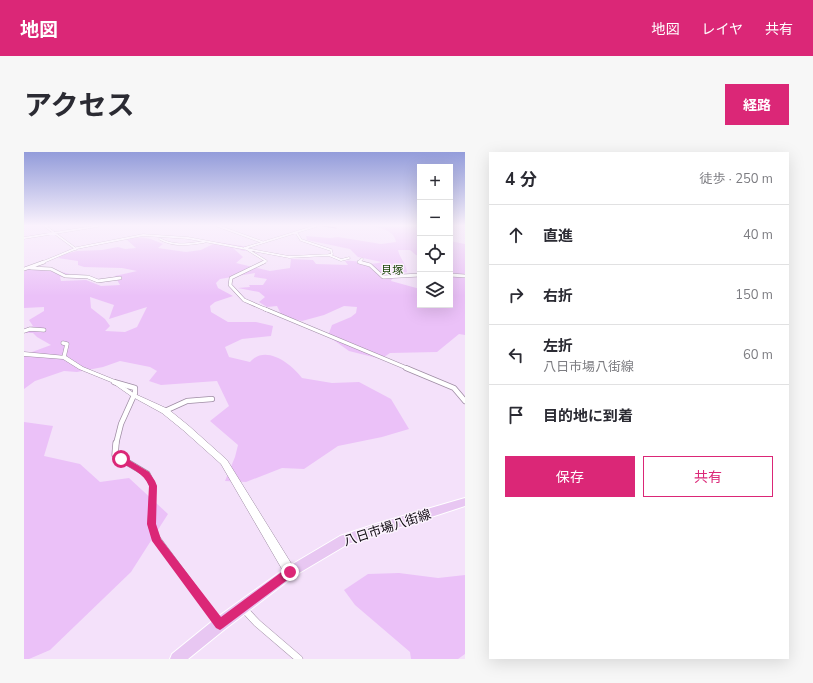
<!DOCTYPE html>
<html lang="ja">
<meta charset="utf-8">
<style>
:root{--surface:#fff;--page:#f7f7f7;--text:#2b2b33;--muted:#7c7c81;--line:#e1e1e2;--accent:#db2777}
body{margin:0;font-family:"Nunito Sans","Noto Sans JP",sans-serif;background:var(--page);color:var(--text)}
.controls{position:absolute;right:12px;top:12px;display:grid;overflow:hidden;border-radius:0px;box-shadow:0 4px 16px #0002}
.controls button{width:36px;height:36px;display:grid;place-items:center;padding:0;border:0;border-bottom:1px solid var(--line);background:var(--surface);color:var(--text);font:20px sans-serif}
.stop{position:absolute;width:12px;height:12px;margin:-9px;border:3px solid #db2777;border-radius:50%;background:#fff}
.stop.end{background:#db2777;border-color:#fff;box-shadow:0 1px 4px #0008}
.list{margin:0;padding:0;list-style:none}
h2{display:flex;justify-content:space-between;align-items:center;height:52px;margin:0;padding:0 16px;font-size:17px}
h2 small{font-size:13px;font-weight:400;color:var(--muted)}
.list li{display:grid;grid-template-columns:26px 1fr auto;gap:12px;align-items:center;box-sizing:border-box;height:60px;padding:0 16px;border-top:1px solid var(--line)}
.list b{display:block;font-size:15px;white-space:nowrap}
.list p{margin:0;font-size:13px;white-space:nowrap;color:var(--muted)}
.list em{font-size:13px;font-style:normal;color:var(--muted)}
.actions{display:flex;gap:8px;padding:12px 16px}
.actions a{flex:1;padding:9px 0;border:1px solid var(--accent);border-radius:0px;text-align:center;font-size:14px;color:var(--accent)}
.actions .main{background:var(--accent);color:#fff}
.icon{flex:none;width:22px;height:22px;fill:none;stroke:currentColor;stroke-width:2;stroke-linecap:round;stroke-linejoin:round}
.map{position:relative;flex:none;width:441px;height:507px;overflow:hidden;border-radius:0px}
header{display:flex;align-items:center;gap:24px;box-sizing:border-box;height:56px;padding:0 20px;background:var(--accent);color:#fff}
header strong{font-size:19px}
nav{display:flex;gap:22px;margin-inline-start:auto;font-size:14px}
.intro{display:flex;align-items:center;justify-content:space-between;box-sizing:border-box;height:96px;padding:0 24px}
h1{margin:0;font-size:28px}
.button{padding:10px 18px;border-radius:0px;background:var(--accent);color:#fff;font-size:14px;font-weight:700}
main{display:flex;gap:24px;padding:0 24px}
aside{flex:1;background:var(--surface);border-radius:0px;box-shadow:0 4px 16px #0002}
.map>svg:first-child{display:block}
.green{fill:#ebc1f8;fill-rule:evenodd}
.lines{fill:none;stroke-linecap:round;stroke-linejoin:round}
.stream{stroke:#b377c5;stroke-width:1}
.street-far5-casing{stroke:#9f8da4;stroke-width:2.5}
.street-far4-casing{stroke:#9f8da4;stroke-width:4}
.street-far3-casing{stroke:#9f8da4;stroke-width:4.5}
.street-far2-casing{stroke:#9f8da4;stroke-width:6}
.street-far1-casing{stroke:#9f8da4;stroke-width:7}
.street-casing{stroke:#9f8da4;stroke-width:8}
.secondary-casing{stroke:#9f8da4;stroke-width:1}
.primary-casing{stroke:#fff;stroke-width:2}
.street-far5{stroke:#fff;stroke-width:2}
.street-far4{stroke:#fff;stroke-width:3}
.street-far3{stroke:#fff;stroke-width:3.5}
.street-far2{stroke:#fff;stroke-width:4.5}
.street-far1{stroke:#fff;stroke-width:5.5}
.street{stroke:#fff;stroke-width:7}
.secondary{fill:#fff;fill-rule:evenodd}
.primary{fill:#e8c7f2;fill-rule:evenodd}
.route{fill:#db2777}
.labels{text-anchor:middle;stroke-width:3;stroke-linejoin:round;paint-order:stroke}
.far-quarter-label{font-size:11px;fill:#1b4508;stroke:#fbf3fd}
.near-street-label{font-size:13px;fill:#100a12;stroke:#fbf3fd}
</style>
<header>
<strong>地図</strong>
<nav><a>地図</a><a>レイヤ</a><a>共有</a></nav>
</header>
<div class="intro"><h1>アクセス</h1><a class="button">経路</a></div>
<main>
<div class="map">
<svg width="441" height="507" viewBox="0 0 441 507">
<rect width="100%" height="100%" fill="#f4e1fa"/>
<path class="green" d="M345 74H396V104L392 103 386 98H374C376 107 382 111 383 120L370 123 367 129 396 137V153H426V89L441 92V183L435 182 413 200 366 201 357 207 325 199 304 184 308 173 327 165 332 161 333 155 320 154 300 163 278 169 258 164 253 154 243 155 235 150 241 145 235 140 214 136 226 135 225 133H239L243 127 230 125 231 121 196 127 192 131 194 136 209 144 191 150 186 154 187 160 204 170H232L249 174 247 184 218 187 201 195 205 205 226 210C241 192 267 211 278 226L308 231 335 230 367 247 385 277 358 285 314 294 280 317 258 316 222 330 201 329 211 305 214 293 186 269 205 254 193 229 137 233 125 229 133 219 126 215 96 209 79 215 53 220 40 219 11 229 0 237V203L27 193 13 185 9 181H0V178L9 174 5 168 20 159V155L0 156V118L16 115 46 122 36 125 37 129 62 128 77 134 96 133 91 124 113 119 98 116 60 115 54 113V109L34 106 41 102 53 99 78 98 94 95 101 97 112 96 102 87C118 84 124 85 139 92L134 96 162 100 177 98 193 90 225 95V98L220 99 209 96 219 105 212 111 246 119 266 116 267 107 289 108 292 112 324 113 321 109C335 107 343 115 358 110L334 105 326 97 283 88 282 84 306 86 314 85 357 92 372 90C370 77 355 76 345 74ZM66 145 90 153 85 167 123 155 113 175 101 180 81 179 86 174 81 167 67 156Z
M0 270 29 274 20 304 56 312 76 330 105 326 144 362 107 420 26 498 5 507H0Z
M375 421 414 426 441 423V502L434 507H387L386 500 331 453 320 438 344 422Z"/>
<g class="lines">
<path class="stream" d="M299 74 312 76"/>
<defs>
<path id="street-far5" d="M21 74 52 97
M194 74 238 90
M272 80 277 88 307 98 308 102 305 103
M0 86 74 74
M136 87C150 95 164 92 180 90
M221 96 242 109 238 111
M221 96 292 74
M338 107 335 110 339 111
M17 111 53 96 119 83 164 86 265 105 305 103 317 108 325 106"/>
<path id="street-far4" d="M240 110 207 126 206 133 220 148 243 158
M335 110 346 113 359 125 396 123
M7 116 27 117 41 124 64 125 74 129 96 126
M0 117 20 110
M426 123 441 124"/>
<path id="street-far3" d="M241 157 385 217
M0 179 6 177 20 178
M39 191 43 192 40 205"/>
<path id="street-far2" d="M382 216 430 236 441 249
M90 230 111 236V241L97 272 92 292
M141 259 163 249 188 247"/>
<path id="street-far1" d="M92 291 91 303 123 322 129 334 127 372 132 387"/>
<path id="street" d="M132 386 195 471
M219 456 233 471 275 507"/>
<path id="secondary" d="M0 200 42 204 59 215 91 228 111 242 144 257 165 274 203 308 270 416 271 420 270 424 266 425 262 424 197 312 159 278 138 261 107 244 87 230 55 217 39 207 0 204Z"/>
<path id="primary" d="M441 346V354L324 392 270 424 201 477 164 507H146L148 502 191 467 262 416 316 384 355 371Z"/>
</defs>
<use href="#street-far5" class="street-far5-casing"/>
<use href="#street-far4" class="street-far4-casing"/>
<use href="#street-far3" class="street-far3-casing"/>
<use href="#street-far2" class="street-far2-casing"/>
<use href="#street-far1" class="street-far1-casing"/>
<use href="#street" class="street-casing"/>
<use href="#secondary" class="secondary-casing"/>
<use href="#primary" class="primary-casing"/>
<use href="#street-far5" class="street-far5"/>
<use href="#street-far4" class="street-far4"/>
<use href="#street-far3" class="street-far3"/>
<use href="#street-far2" class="street-far2"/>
<use href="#street-far1" class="street-far1"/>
<use href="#street" class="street"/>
<use href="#secondary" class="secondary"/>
<use href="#primary" class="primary"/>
</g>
<linearGradient id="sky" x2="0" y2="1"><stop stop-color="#939cda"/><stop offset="0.51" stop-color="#faf2fd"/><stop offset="1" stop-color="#faf2fd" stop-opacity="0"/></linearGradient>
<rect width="441" height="144" fill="url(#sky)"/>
<path class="route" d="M94 305H100L125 320 131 329 133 334 132 372 137 387 197 465 263 416 266 415 270 416 271 420 270 423 199 476 196 478 192 476 128 389 123 372 125 334C120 321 106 316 94 309Z"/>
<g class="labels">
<g class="far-quarter-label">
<text x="368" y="122">貝塚</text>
</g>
<g class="near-street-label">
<text transform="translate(363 375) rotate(-18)" y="5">八日市場八街線</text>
</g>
</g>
</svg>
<div class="controls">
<button>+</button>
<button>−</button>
<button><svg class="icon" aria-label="locate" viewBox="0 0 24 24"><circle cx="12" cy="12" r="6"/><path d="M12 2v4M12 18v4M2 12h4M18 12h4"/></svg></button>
<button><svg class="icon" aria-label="layers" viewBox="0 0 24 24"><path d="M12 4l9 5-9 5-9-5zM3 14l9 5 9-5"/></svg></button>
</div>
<div class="stop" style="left:97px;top:307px"></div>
<div class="stop end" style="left:266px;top:420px"></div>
</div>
<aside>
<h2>4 分<small>徒歩 · 250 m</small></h2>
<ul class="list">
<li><svg class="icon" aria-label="ahead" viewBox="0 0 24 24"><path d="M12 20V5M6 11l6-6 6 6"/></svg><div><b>直進</b></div><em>40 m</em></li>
<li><svg class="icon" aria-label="right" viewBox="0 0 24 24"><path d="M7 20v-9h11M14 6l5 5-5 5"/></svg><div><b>右折</b></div><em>150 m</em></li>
<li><svg class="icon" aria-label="left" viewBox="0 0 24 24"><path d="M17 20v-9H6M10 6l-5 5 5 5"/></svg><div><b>左折</b><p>八日市場八街線</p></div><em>60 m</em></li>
<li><svg class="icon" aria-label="arrive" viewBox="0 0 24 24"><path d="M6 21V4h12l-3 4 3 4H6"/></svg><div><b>目的地に到着</b></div></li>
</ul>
<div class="actions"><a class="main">保存</a><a>共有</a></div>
</aside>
</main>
